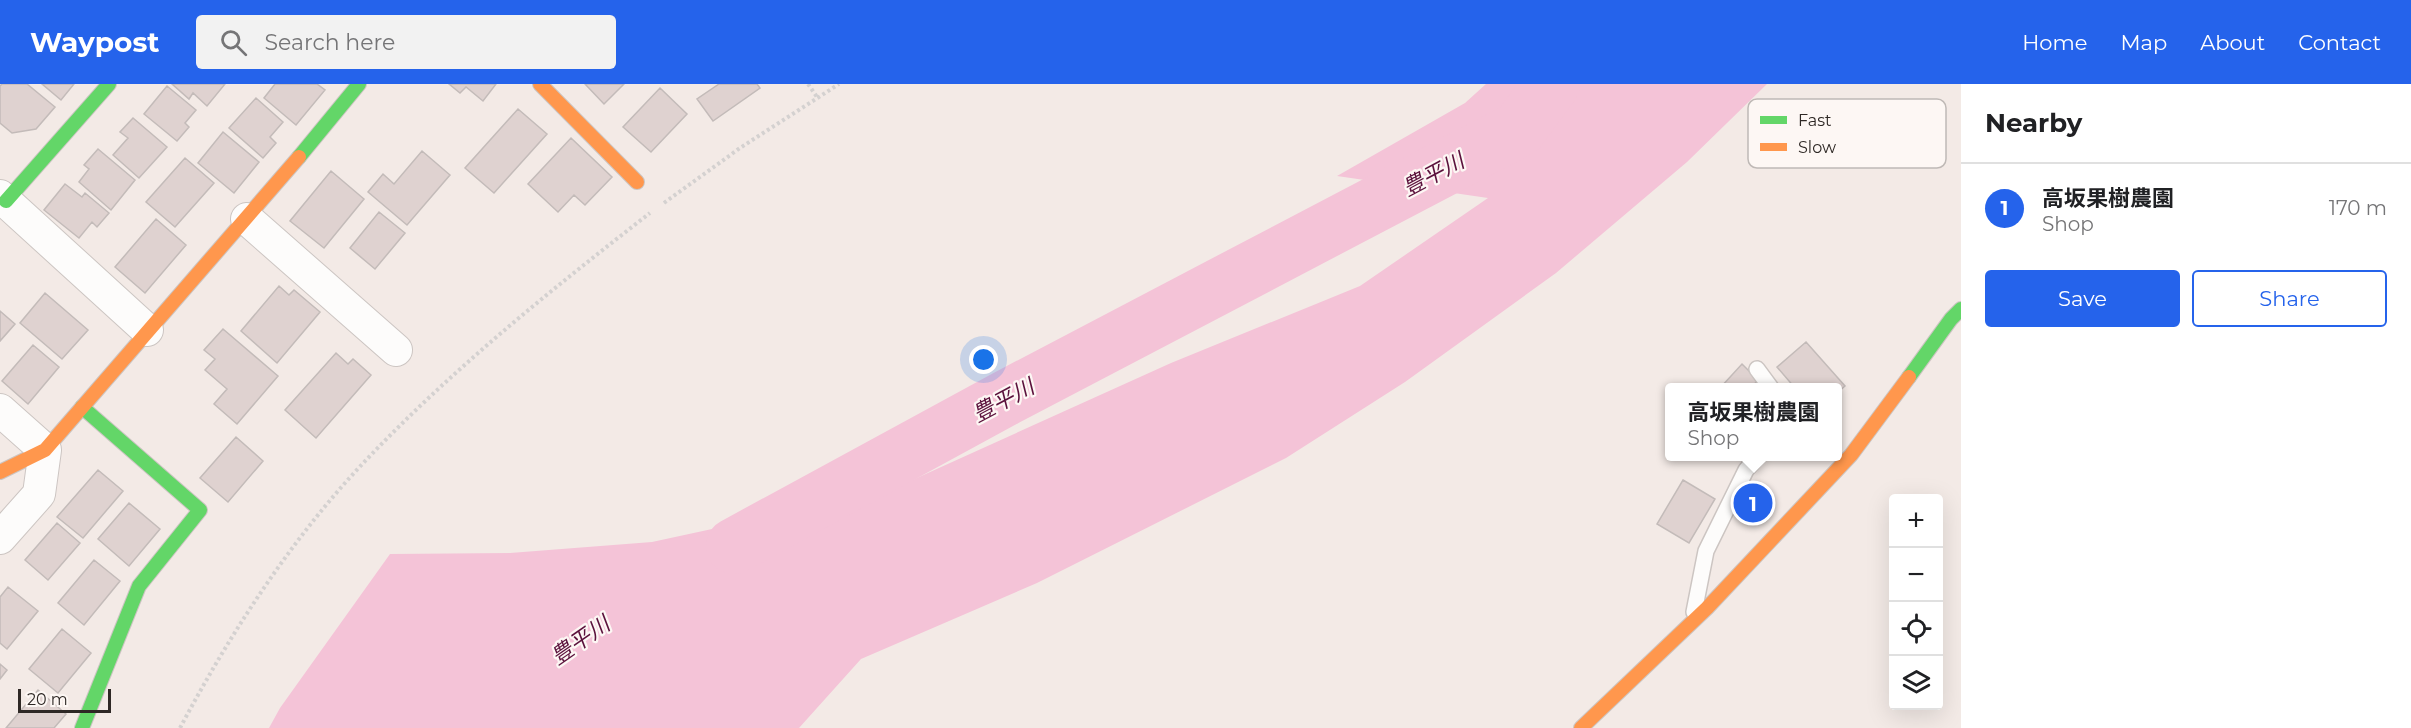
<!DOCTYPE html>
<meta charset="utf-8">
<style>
:root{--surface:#fff;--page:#f2f2f2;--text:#202124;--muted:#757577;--line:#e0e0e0;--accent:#2563eb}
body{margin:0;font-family:Montserrat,"Noto Sans JP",sans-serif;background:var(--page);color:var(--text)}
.controls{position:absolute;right:18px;bottom:18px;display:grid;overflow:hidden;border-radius:6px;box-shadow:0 6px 24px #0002}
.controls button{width:54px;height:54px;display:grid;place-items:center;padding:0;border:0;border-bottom:2px solid var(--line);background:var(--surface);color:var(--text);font:30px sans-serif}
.scale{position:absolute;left:18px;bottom:15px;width:93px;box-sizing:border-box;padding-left:6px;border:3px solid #2e2825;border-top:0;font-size:16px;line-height:21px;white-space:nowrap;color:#2e2825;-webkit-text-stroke:4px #fdf7f4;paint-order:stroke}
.you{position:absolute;left:984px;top:276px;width:21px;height:21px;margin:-15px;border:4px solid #fff;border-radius:50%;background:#1a73e8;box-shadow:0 0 0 9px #1a73e833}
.badge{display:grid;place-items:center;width:39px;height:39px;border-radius:50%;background:var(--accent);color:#fff;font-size:20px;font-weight:700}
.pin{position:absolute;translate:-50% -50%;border:3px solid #fff;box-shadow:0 2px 6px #0006}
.popup{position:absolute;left:1665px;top:299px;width:177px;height:78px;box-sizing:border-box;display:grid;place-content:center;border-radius:6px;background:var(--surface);filter:drop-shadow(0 2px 4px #0005);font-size:20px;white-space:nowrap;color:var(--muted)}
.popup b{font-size:22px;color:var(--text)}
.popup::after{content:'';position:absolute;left:50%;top:100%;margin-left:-12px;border:12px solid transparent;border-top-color:var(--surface)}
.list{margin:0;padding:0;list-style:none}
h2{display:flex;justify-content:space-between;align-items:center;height:78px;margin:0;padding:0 24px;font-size:26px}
h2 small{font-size:20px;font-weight:400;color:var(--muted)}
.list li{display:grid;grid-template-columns:39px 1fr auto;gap:18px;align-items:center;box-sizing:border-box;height:90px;padding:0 24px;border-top:2px solid var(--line)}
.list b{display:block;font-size:22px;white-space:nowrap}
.list p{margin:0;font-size:20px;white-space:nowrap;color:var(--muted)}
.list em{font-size:20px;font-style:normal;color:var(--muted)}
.actions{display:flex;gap:12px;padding:18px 24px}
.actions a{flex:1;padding:14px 0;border:2px solid var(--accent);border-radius:6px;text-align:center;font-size:21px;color:var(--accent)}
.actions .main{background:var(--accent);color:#fff}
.icon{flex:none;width:33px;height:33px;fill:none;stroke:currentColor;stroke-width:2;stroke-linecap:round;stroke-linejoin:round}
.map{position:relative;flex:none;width:1961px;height:644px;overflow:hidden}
header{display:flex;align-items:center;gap:36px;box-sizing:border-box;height:84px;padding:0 30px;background:var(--accent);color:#fff}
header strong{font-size:28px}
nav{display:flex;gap:33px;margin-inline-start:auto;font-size:21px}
.search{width:420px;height:54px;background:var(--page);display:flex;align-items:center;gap:15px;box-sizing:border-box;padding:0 21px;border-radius:6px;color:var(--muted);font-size:22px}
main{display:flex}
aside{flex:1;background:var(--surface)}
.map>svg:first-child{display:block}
.water{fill:#f4c3d7}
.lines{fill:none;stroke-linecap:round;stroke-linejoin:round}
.river{stroke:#f4c3d7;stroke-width:56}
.building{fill:#dfd2d0;stroke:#c3bbb9;stroke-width:1.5}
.lane-casing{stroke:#ccc5c2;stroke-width:18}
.street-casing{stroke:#ccc5c2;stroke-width:34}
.fast-casing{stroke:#ccc5c2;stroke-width:16}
.slow-casing{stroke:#ccc5c2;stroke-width:16}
.path{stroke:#d4d1d0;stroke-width:4;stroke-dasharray:3 3;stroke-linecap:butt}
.lane{stroke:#fdfcfb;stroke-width:15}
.street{stroke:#fdfcfb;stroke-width:32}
.fast{stroke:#63d668;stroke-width:14}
.slow{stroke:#ff974d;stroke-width:14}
.labels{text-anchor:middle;stroke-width:4.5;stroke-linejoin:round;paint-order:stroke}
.water-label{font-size:22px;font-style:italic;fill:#5b113c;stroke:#fdf7f4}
.key{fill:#fdf7f4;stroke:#bfb9b6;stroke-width:1.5}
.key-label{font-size:16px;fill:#2e2825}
</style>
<header>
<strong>Waypost</strong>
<div class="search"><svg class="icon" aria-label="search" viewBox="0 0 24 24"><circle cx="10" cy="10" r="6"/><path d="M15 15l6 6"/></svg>Search here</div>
<nav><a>Home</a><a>Map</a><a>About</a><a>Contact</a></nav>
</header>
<main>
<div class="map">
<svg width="1961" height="644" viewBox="0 0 1961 644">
<rect width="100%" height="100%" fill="#f3eae6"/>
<path class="water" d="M1486 0H1767L1687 78 1556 189 1405 298 1286 374 1037 499 861 575 799 644H269L280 624 390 470 510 469 652 458 888 407 1171 279 1360 202 1488 114 1337 92 1465 19Z"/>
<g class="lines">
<path class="river" d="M734 462 1006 314 1519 45 1552 0"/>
</g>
<path class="building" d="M2 0H27L55 23 36 45 12 49 0 39V2Z
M42 0H74L61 16Z
M172 0H225L207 22 193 9 189 15Z
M275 0H317L325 6 296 41 264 14Z
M449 0H496L483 17 466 3 460 9Z
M585 0H624L604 20Z
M719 0H757L760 4 713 37 697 15Z
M167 2 196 26 185 39 189 43 177 57 144 30Z
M660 4 687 30 651 68 623 43Z
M256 14 283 38 270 53 276 59 263 74 229 44Z
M518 25 547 50 494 109 465 84Z
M133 34 167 63 139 94 113 71 128 54 120 48Z
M223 48 259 78 234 109 198 79Z
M571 54 612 93 585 121 574 111 558 128 528 100Z
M98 65 135 96 111 126 79 98 89 85 84 81Z
M422 67 450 91 407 141 368 108 383 90 394 100Z
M185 74 214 99 175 143 146 118Z
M331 87 364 115 324 164 290 137Z
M65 100 82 113 85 109 109 129 97 143 92 138 79 154 44 126Z
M379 128 405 149 375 185 350 164Z
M156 135 186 161 145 209 115 183Z
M279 202 289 211 294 206 320 228 277 279 241 247Z
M45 209 88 246 62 275 20 239Z
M0 227 15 240 0 257Z
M223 245 278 292 237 340 214 320 227 305 205 286 215 275 204 266Z
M1806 258 1845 302 1837 309V304H1795L1777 283Z
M33 261 59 283 28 320 2 297Z
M336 269 348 280 353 275 371 291 316 354 285 326Z
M1742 280 1758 296 1751 304H1720Z
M236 353 263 377 228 418 200 394Z
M98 386 123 407 83 454 57 433Z
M1683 396 1715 415 1689 459 1657 440Z
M129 419 160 445 129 482 98 455Z
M57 439 80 459 48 496 25 476Z
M94 476 120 497 84 541 58 519Z
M8 503 38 527 7 565 0 559V513Z
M62 545 91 569 58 609 29 585Z
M0 580 7 586 0 595Z
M38 606 66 630 54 644H6Z"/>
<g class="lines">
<defs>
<path id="lane" d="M1757 285 1771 304
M1694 528 1706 467 1746 386 1758 372"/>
<path id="street" d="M0 112 147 246
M247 135 396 266
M0 326 45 366 39 410 0 454"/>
<path id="fast" d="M299 73 359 0
M6 117 109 0
M1909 293 1951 235 1961 225
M82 323 200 426 139 502 82 644"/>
<path id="slow" d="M540 0 637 98
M0 388 45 366 299 73
M1581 644 1707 524 1851 371 1909 293"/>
</defs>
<use href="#lane" class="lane-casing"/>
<use href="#street" class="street-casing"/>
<use href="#fast" class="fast-casing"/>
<use href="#slow" class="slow-casing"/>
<path class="path" d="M808 0 817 13
M664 119 740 64 839 0
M180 644C231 548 293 452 369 373 455 283 552 205 650 129"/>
<use href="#lane" class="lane"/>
<use href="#street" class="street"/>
<use href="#fast" class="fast"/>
<use href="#slow" class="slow"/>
</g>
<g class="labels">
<g class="water-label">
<text transform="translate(1433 90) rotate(-28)" y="8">豊平川</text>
<text transform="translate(1003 316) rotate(-28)" y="8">豊平川</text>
<text transform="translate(580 556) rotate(-35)" y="8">豊平川</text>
</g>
</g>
<rect x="1748" y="15" width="198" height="69" rx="9" class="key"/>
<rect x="1760" y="32" width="27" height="8" fill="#63d668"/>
<rect x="1760" y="59" width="27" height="8" fill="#ff974d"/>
<g class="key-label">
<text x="1798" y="42">Fast</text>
<text x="1798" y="69">Slow</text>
</g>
</svg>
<div class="controls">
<button>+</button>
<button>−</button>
<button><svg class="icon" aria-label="locate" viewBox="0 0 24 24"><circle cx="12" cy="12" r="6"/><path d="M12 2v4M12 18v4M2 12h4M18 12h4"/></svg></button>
<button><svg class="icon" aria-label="layers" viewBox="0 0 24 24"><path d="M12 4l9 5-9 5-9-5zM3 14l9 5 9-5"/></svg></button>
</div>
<div class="scale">20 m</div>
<div class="you"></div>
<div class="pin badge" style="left:1753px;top:419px">1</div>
<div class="popup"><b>高坂果樹農園</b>Shop</div>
</div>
<aside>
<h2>Nearby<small></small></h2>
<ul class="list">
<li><span class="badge">1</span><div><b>高坂果樹農園</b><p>Shop</p></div><em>170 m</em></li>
</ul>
<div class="actions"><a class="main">Save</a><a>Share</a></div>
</aside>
</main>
